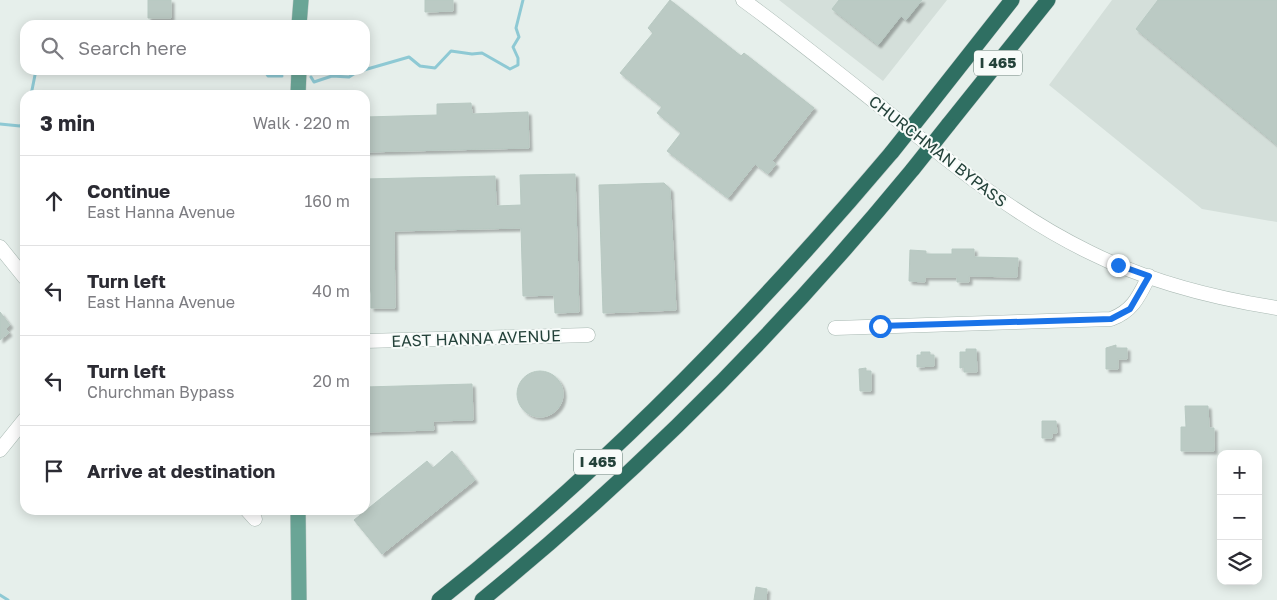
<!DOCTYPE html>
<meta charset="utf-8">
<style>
:root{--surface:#fff;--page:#f2f2f3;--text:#2b2b33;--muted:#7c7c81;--line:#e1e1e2}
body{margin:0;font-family:"Golos Text",sans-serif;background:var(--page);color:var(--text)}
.controls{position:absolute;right:15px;bottom:15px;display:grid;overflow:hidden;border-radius:10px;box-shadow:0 2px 12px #0003}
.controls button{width:45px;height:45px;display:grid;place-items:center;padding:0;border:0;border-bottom:1px solid var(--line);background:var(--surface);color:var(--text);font:25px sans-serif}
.stop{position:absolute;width:15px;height:15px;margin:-11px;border:4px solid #1a73e8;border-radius:50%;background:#fff}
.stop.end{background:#1a73e8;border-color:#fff;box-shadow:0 1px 5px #0008}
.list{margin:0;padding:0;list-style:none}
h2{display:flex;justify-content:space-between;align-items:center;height:65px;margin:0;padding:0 20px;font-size:21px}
h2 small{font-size:16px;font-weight:400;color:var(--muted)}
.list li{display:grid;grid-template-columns:32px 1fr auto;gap:15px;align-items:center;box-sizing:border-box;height:90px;padding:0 20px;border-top:1px solid var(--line)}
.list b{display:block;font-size:19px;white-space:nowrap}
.list p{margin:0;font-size:16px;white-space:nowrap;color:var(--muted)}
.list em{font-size:16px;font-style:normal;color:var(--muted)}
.icon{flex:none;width:28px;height:28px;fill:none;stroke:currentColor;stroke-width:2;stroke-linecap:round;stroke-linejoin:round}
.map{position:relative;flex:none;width:1277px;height:600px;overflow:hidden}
.search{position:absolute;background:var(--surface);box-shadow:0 2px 12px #0003;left:20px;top:20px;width:350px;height:55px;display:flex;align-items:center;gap:12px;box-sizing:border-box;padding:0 18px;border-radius:15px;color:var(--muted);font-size:19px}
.panel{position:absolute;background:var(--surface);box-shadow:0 2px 12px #0003;left:20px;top:90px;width:350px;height:425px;border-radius:15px}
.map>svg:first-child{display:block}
.built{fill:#d4dfda}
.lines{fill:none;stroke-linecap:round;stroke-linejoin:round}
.stream{stroke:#8ec9d4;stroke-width:3}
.building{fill:#bbcac4;stroke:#b8c9c2;filter:url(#shadow)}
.minor-casing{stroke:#a8b8b2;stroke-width:15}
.major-casing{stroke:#c2cac8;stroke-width:16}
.highway-casing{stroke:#c2cac8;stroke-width:16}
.minor{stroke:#fff;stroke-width:14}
.major{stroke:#6aa596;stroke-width:15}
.highway{stroke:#2f6f62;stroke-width:15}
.highway-bridge-casing{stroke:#c2cac8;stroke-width:16;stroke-linecap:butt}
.highway-bridge{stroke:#2f6f62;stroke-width:15}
.route{stroke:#1a73e8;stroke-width:6}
.labels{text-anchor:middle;stroke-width:4;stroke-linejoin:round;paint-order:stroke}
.shield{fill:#f7fbf9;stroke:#637a73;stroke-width:1}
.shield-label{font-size:15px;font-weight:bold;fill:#24423a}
.street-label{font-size:16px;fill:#24423a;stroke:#f7fbf9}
</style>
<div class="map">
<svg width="1277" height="600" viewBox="0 0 1277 600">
<defs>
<filter id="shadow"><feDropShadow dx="3" dy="3" stdDeviation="1" flood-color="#0004"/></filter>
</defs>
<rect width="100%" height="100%" fill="#e6efeb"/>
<path class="built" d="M779 0H947L883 81Z
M1112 0H1277V222L1202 209 1049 85Z"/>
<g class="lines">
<path class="stream" d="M264 70 268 76H282
M311 77 314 82 332 76 349 77 357 72 409 57 420 66 435 68 451 51 472 54 482 53 510 69 518 65V58L513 47 519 37 516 28 523 0
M31 95 36 70
M0 124 20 126 25 122
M0 595 8 600"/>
</g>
<path class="building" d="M148 0H171V18H148Z
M425 0H453V11L425 12Z
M670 0 741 56 744 53 814 108 772 161 776 164 768 174 755 164 728 198 667 151 681 133 657 113 662 107 620 73 653 33 648 28Z
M839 0H922L906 20 901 16 878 45 832 9Z
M1158 0H1277V145L1136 29Z
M471 103 472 114 528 112 529 148 365 152V117L437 115V104Z
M575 174 579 312 555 313 554 295 523 296 521 228 394 231 395 308H371V289H365V179L495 176 496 206 521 205 520 175Z
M664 183 670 189 676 310 603 313 599 185Z
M952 249H974V257L1018 258 1017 277 969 276V282H957V277H925V282L909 281 910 250 926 251V254H952Z
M0 312 10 325 6 329 9 333 0 340Z
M1116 345V348H1127V359H1118V369H1106V348Z
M966 349H976L977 372H964V367L960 368V352H966Z
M921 352H930V355H934V366L917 367V355H921Z
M866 368V371H871V391H860L859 369Z
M517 394a23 23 0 1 1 46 0a23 23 0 1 1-46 0Z
M472 384 473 420 433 421 434 430 365 432V387Z
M1185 406H1208L1209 428H1214V451H1181V427H1186Z
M1042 421H1056L1057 433H1052V438H1042Z
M452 451 475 480 382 554 354 520 427 461 433 468Z
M756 587 767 589 766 600H754Z"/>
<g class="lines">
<defs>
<path id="minor" d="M743 0C798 40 851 83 905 126 963 173 1021 219 1089 252 1147 281 1213 298 1277 308
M0 247 25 278
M835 328 1111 319C1133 311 1139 296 1149 276
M365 341 588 335
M0 450 25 419
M247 510 255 519"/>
<path id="major" d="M299 25 301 0
M298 95 299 70
M298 510 299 600"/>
<path id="highway" d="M927 108 1012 0
M948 125 1048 0
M439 600C606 468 755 314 892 152
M482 600C640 471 784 326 913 169"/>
</defs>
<use href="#minor" class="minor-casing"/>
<use href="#major" class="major-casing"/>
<use href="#highway" class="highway-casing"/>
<use href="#minor" class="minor"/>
<use href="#major" class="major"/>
<use href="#highway" class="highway"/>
<defs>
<path id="highway-bridge" d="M892 152 927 108
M913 169 948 125"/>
</defs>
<use href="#highway-bridge" class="highway-bridge-casing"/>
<use href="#highway-bridge" class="highway-bridge"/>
</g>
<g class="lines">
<path class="route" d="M880 326 1111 319 1130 309 1149 276 1118 265"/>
</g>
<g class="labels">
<g class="shield">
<rect x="974" y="50.5" width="48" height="25" rx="4"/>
<rect x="574" y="449.5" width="48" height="25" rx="4"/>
</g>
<g class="shield-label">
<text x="998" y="68">I 465</text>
<text x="598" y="467">I 465</text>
</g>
<g class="street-label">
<text transform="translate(938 151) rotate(38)" y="6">CHURCHMAN BYPASS</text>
<text transform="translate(476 338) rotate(-2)" y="6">EAST HANNA AVENUE</text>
</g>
</g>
</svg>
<div class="controls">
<button>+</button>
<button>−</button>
<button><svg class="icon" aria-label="layers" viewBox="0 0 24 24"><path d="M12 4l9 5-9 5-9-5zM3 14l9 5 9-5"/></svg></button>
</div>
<div class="stop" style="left:880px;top:326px"></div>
<div class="stop end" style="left:1118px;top:265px"></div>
<div class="search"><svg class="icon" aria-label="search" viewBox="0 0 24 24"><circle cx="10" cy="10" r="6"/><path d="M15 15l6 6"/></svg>Search here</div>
<section class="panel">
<h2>3 min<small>Walk · 220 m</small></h2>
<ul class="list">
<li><svg class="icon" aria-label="ahead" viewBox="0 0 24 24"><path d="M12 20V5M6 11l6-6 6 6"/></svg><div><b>Continue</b><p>East Hanna Avenue</p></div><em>160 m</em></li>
<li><svg class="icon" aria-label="left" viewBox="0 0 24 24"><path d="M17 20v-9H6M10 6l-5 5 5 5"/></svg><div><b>Turn left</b><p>East Hanna Avenue</p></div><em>40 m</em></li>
<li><svg class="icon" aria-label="left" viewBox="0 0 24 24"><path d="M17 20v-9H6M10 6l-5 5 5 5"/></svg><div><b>Turn left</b><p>Churchman Bypass</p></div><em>20 m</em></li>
<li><svg class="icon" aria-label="arrive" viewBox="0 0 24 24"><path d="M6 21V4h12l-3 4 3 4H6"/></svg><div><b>Arrive at destination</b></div></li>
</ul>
</section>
</div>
